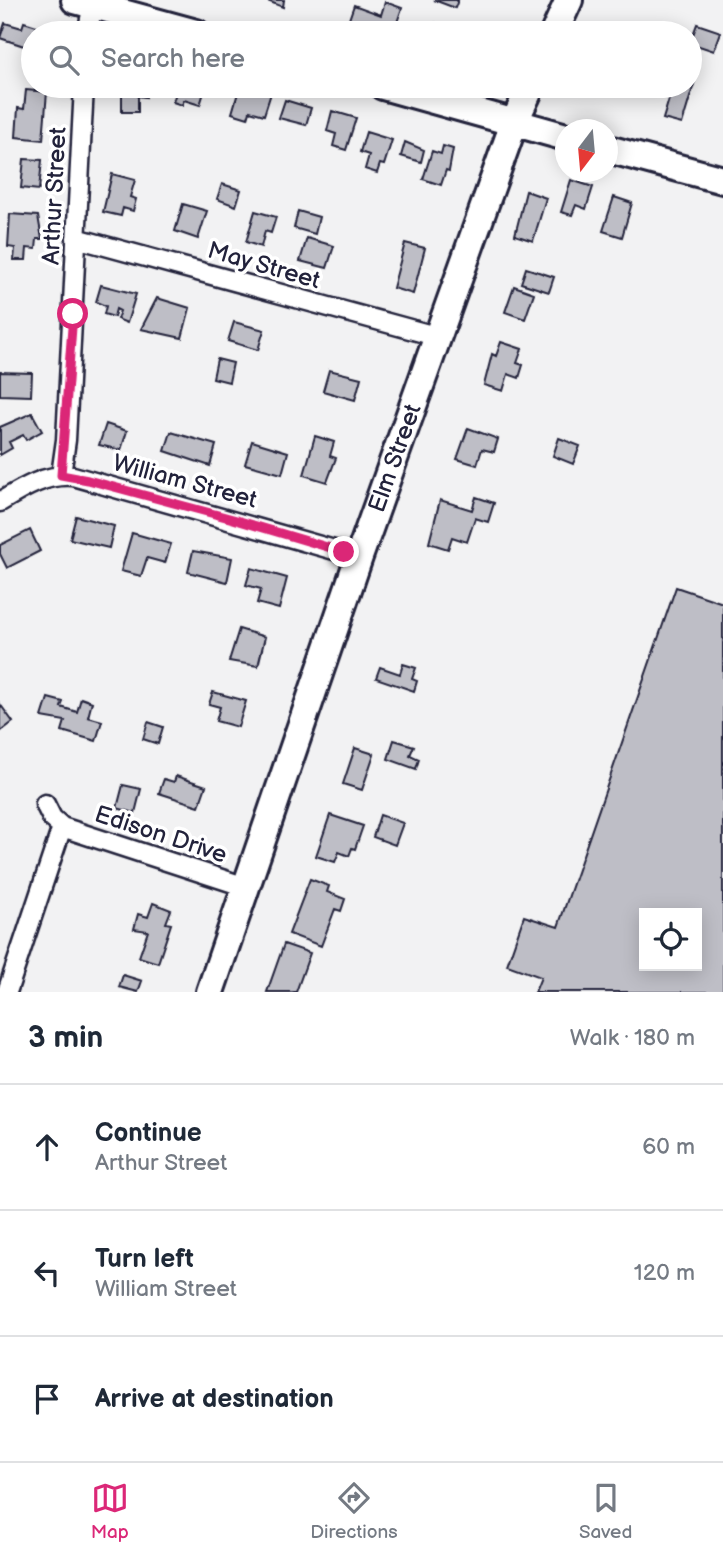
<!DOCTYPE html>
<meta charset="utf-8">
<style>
:root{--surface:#fff;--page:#f6f6f7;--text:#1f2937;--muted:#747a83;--line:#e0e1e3;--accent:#db2777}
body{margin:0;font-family:"Balsamiq Sans",sans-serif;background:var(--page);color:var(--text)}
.controls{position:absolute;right:21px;bottom:21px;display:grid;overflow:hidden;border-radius:0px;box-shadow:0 4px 18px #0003}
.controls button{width:63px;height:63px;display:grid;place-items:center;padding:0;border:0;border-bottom:2px solid var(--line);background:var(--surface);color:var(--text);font:35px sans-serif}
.compass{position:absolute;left:555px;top:119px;width:63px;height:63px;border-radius:50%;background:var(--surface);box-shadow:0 4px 18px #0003;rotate:196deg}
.stop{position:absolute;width:21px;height:21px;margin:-16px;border:5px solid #db2777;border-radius:50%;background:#fff}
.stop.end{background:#db2777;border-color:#fff;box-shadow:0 2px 7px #0008}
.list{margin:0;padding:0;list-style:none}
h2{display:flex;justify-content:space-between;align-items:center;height:91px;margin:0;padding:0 28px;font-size:30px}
h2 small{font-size:23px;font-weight:400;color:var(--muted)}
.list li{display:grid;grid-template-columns:46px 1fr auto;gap:21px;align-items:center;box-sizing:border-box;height:126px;padding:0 28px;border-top:2px solid var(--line)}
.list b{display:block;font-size:26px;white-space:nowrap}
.list p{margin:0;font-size:23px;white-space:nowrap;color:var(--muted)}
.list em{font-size:23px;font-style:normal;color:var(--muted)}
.icon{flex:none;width:38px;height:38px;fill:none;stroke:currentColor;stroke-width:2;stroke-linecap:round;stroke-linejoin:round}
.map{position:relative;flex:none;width:723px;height:992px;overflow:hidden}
.search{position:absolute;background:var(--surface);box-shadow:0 4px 18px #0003;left:21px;right:21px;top:21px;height:77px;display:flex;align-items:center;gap:18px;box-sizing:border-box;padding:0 24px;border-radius:38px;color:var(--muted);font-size:26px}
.sheet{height:469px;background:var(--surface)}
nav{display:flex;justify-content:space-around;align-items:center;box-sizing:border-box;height:98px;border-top:2px solid var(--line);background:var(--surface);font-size:19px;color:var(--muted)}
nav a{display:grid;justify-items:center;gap:4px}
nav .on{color:var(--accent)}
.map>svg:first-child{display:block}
.building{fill:#bebec6;stroke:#22223b;stroke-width:2;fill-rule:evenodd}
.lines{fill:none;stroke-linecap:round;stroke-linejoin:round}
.street-casing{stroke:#22223b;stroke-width:23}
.secondary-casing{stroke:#22223b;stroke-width:32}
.street{stroke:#fff;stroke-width:18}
.secondary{stroke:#fff;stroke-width:26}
.route{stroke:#db2777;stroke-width:9}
.labels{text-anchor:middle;stroke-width:7;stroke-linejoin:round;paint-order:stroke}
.street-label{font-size:24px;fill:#22223b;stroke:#fff}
</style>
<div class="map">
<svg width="723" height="992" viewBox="0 0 723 992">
<rect width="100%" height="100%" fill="#f2f2f3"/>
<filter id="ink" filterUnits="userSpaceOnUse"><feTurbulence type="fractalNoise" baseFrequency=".0143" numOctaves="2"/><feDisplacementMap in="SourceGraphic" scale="14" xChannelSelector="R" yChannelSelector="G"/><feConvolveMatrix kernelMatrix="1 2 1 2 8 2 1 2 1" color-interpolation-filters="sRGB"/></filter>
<g filter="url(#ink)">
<path class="building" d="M265 0H284L283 7Z
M434 0H458L455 8Z
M385 2 402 8 394 31 373 24 370 33 346 28 354 5 381 15Z
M24 22 49 30 48 33H33V49L0 38 5 23 22 28Z
M436 23 466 30 465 33H434Z
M697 24 721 32 714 51 690 43Z
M690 72 697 74 682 124 663 119 672 89 663 86H690Z
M122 86H146V97L138 96V112H122Z
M178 86H206L200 105 184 100 182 105 173 102Z
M240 86 271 93 264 115 250 111 248 118 232 113Z
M26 90 47 92 43 140 16 137 18 108 24 109Z
M285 100 311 108 306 125 279 118Z
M332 111 356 118 346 150 333 146 336 134 327 131Z
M366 132 392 140 384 165 380 164 377 173 365 169 369 155 360 152Z
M405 142 424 150 421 162 401 156Z
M443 146 453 149 449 171 446 170 441 185 423 179 432 151 441 154Z
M24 159 42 160 39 190 21 188Z
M112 174 135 180 130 197 136 199 133 211 123 208 121 216 103 212Z
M571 180 593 187 586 209 576 205 572 215 561 212Z
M222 184 241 190 236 206 217 199Z
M526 191 546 198 533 241 515 235Z
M614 197 632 203 622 237 603 231Z
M183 204 207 211 198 239 175 231Z
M255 211 276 217 271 233 265 231 261 247 246 242Z
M298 211 319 217 315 234 294 228Z
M10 214 38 216 42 239H37L36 249 27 248 26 260H14L15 248 8 247Z
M307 238 334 246 327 268 300 261Z
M405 243 425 248 413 294 393 288Z
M526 268 554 277 549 292 521 283Z
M101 285 136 294 127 323 117 319 120 311 116 309 114 317 104 314 106 306 96 302Z
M514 286 534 293 525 319 505 312Z
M157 298 190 308 182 338 141 329Z
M234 322 264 330 258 350 228 341Z
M501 342 522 349 517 363 523 365 519 378 508 374 503 391 484 385 492 354 496 356Z
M217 359 233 363 229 382 213 378Z
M329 370 361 378 355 400 323 391Z
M0 372 32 373 31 396 0 395Z
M32 413 42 431 26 440 23 435 9 442 12 448 0 455V427Z
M106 424 127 431 121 450 99 445Z
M468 428 498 439 494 452 482 449 477 465 457 459Z
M171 432 216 445 210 466 165 451Z
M315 436 334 442 330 456 336 458 327 482 304 475Z
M559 438 580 446 573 464 553 456Z
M252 441 288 452 282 474 245 464Z
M476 497 494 503 488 522 475 518 467 542 452 537 448 549 429 543 440 500 472 510Z
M76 516 114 526 109 548 70 539Z
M30 530 40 551 7 568 0 554V545Z
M132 533 171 544 165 563 147 558 141 576 121 571Z
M193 551 232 558 227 582 188 572Z
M251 568 287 578 279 609 257 603 261 589 246 585Z
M676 587 723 603V992H535L541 977 507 965 524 916 558 927ZM644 913H697V966H644Z
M239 629 265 637 258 666 229 661Z
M403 664 416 668 412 679 417 681 414 691 376 678 380 667 400 674Z
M213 692 246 701 238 727 216 721 220 707 209 704Z
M48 698 63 702 61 707 77 712 81 698 92 702 88 717 102 721 96 741 62 731 65 721 42 717Z
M0 704 13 722 0 732Z
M148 722 163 727 158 744 143 739Z
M394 740 414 746 410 755 419 759 416 769 388 759Z
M355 748 374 754 362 790 343 784Z
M176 776 206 786 199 806 159 793 164 779 174 782Z
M123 785 141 789 135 813 117 808Z
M330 815 363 826 355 849 352 848 349 856 339 852 335 862 316 856Z
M380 815 403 823 395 845 373 837Z
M310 879 329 886 327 892 345 899 341 911 335 909 321 946 289 934Z
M153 903 171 910 166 923 171 924 158 963 139 957 148 931 134 929 138 914 148 917Z
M284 944 310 953 296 992H267Z
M123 975 142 981 138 992 119 987Z"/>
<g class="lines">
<defs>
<path id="street" d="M87 33 93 5
M76 238 439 337
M61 475 66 440 84 86
M0 502C23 488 45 474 73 476L359 557
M45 804 52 818 62 827 246 887
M7 992 62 827"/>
<g id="secondary">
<path d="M75 0 196 33"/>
<path d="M554 33 569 0"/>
<path d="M383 86 566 137"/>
<path d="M608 149 723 180"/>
<path id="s1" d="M210 992 359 557 514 123 531 86"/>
</g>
</defs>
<use href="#street" class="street-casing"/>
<use href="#secondary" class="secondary-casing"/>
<use href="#street" class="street"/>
<use href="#secondary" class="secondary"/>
</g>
</g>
<g class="lines" filter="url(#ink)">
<path class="route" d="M73 314 61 475 88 480 233 519 344 552"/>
</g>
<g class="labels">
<g class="street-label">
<text transform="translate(54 196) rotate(-87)" y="8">Arthur Street</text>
<text transform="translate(264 265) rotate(16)" y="8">May Street</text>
<text dy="8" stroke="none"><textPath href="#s1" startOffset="565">Elm Street</textPath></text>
<text transform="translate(185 481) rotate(15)" y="8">William Street</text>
<text transform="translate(161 834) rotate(18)" y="8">Edison Drive</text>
</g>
</g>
</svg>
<div class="controls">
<button><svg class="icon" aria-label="locate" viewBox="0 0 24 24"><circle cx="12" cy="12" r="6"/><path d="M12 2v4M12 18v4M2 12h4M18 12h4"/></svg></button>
</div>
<svg class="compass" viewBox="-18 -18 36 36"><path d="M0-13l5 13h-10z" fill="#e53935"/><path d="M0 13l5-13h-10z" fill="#747a83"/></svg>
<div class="stop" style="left:73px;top:314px"></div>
<div class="stop end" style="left:344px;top:552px"></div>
<div class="search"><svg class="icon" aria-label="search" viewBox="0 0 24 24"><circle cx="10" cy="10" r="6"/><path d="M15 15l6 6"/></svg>Search here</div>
</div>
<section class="sheet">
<h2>3 min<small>Walk · 180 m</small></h2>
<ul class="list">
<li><svg class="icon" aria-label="ahead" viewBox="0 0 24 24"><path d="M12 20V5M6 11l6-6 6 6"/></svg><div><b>Continue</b><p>Arthur Street</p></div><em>60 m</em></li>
<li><svg class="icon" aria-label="left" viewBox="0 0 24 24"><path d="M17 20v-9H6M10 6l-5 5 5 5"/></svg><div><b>Turn left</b><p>William Street</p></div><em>120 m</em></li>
<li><svg class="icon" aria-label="arrive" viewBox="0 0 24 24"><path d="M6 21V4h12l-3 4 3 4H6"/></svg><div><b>Arrive at destination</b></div></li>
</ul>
</section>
<nav>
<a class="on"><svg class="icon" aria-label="map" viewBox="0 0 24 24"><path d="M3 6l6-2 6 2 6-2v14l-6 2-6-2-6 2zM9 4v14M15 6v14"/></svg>Map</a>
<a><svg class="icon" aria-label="directions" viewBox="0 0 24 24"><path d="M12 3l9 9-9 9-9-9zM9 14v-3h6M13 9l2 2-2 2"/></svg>Directions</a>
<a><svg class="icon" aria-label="saved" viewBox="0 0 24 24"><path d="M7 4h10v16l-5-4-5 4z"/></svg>Saved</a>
</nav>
